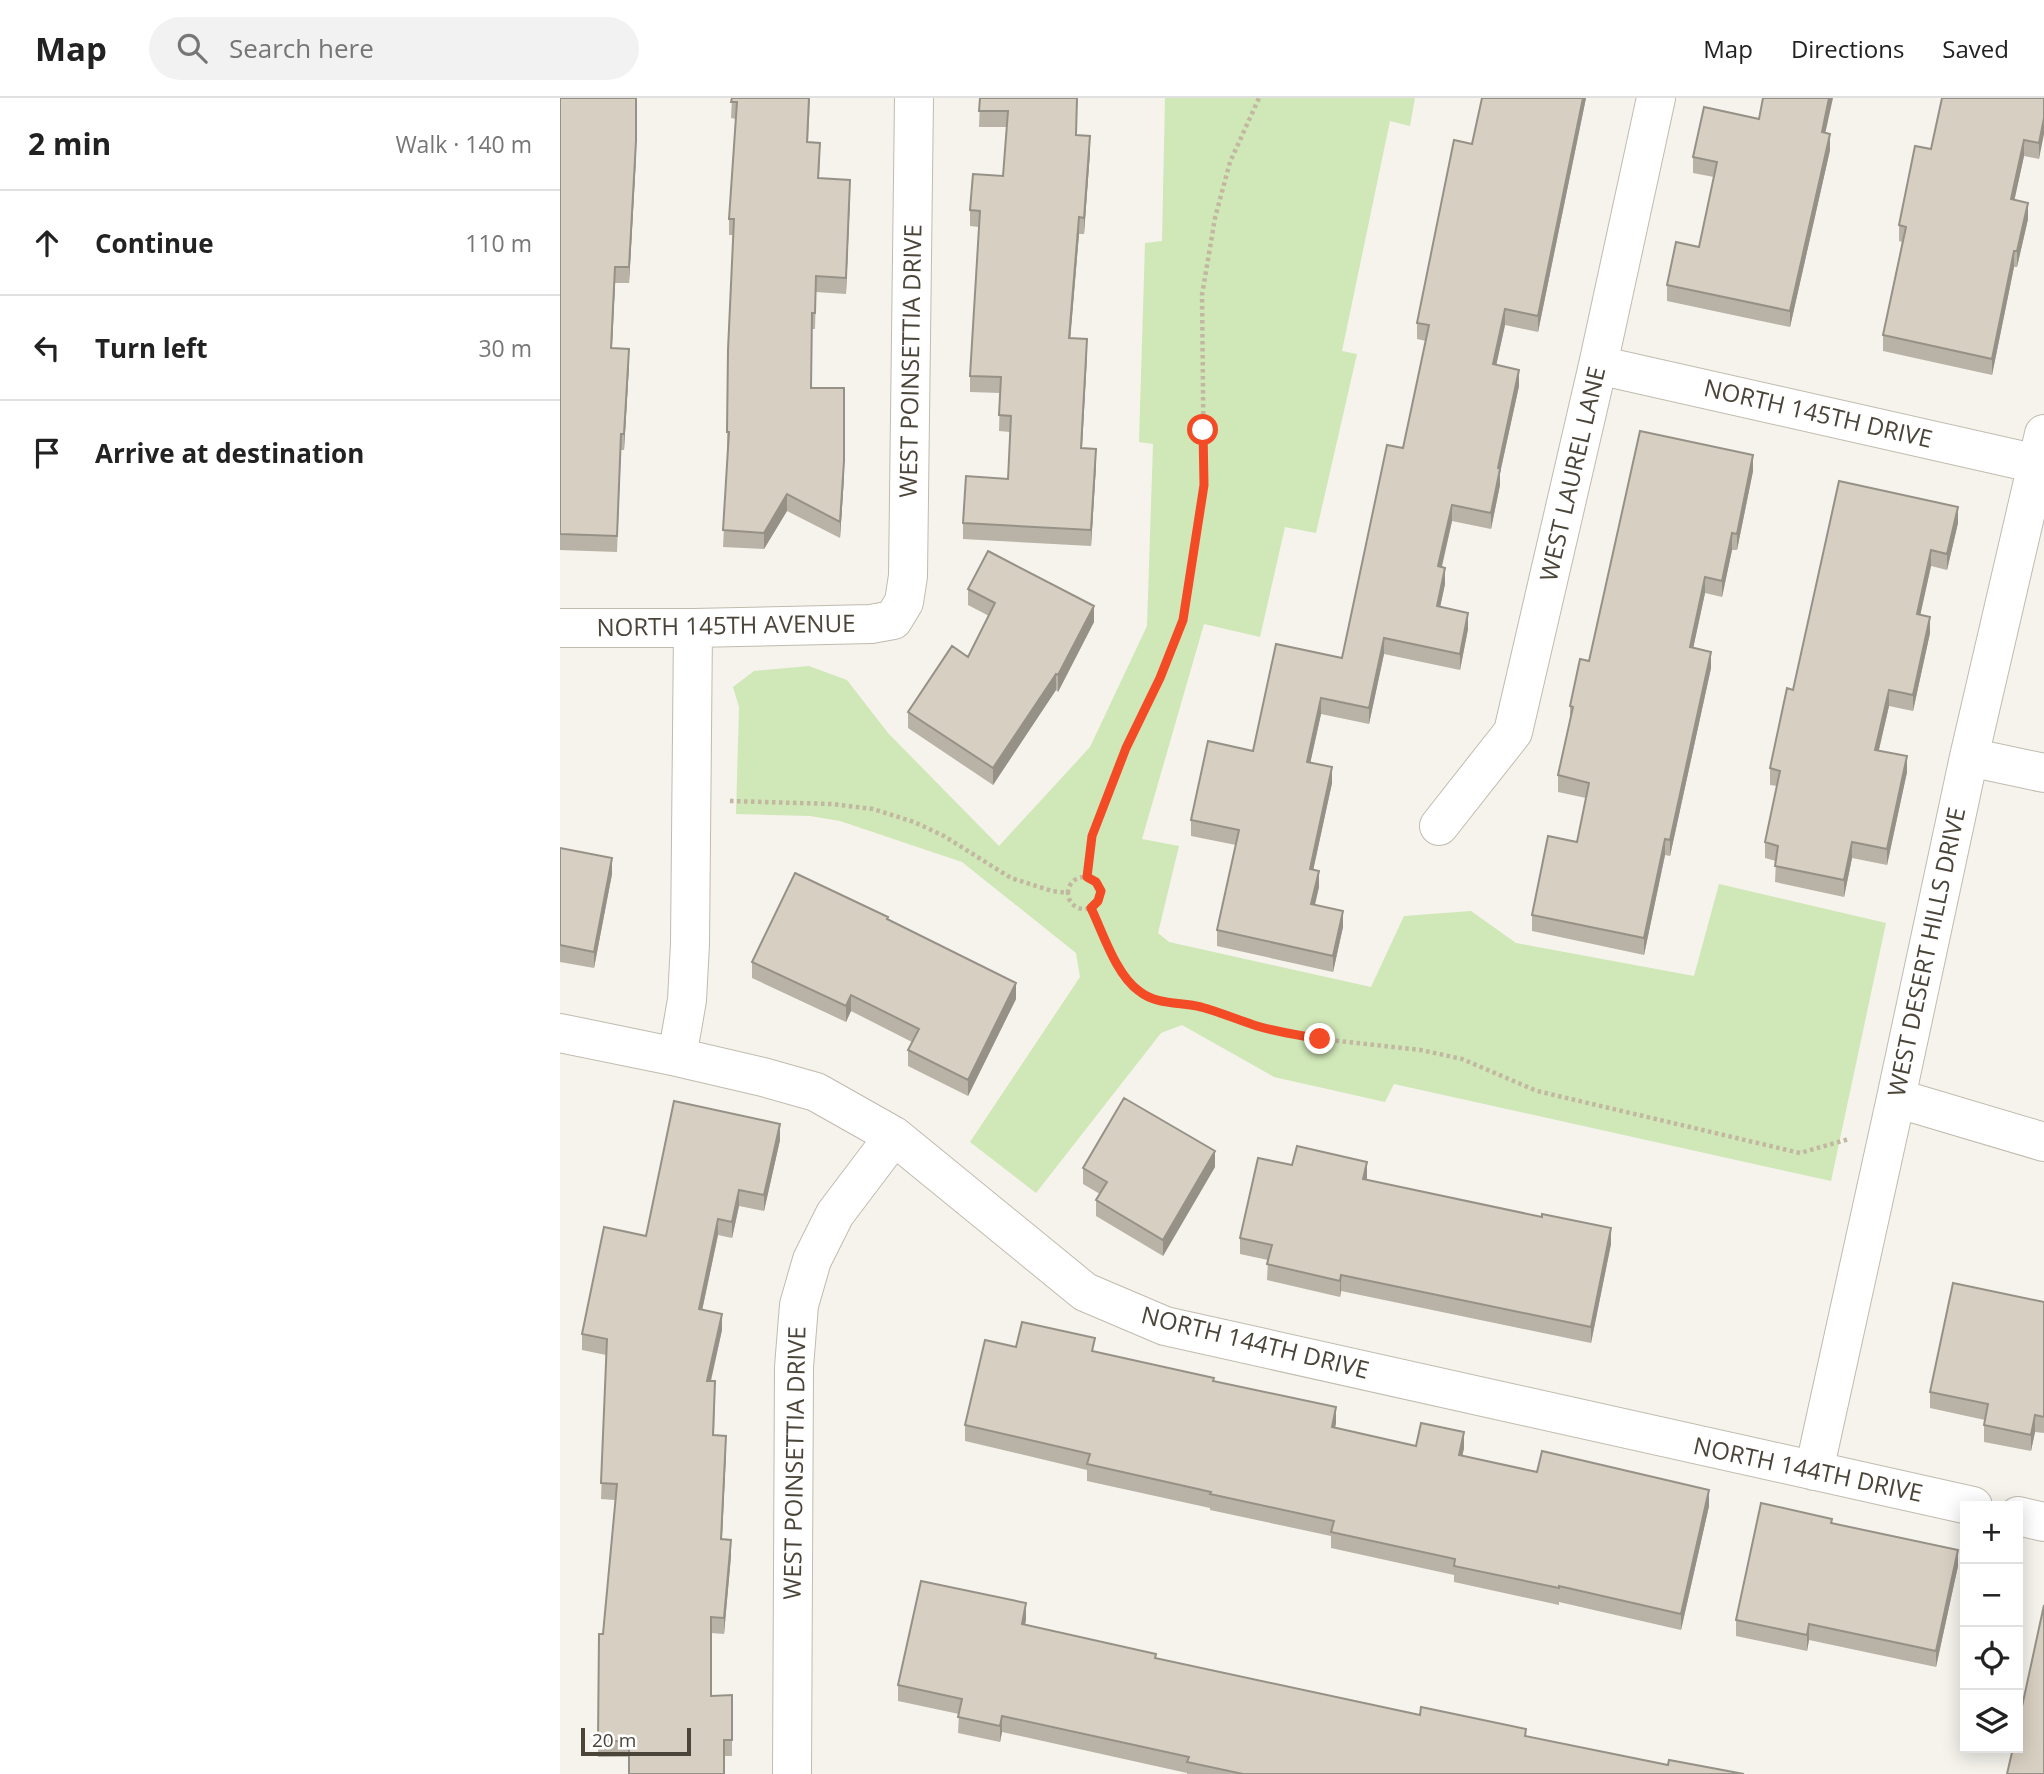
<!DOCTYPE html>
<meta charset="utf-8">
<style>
:root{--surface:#fff;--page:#f2f2f2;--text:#222;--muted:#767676;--line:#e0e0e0}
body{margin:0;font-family:"Open Sans",sans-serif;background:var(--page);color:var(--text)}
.controls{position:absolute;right:21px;bottom:21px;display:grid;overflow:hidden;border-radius:0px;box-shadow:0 4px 18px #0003}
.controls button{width:63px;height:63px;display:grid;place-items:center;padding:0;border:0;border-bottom:2px solid var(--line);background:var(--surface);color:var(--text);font:35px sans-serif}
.scale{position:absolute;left:21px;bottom:18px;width:110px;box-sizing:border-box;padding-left:7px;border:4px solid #4a4439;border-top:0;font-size:19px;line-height:24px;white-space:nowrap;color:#4a4439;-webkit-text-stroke:5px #fff;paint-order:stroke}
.stop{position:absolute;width:21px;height:21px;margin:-16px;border:5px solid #f24b26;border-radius:50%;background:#fff}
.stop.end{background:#f24b26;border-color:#fff;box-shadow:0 2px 7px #0008}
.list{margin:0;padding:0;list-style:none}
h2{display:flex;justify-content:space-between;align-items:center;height:91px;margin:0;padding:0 28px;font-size:30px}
h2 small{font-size:23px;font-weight:400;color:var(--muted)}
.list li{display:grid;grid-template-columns:46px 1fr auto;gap:21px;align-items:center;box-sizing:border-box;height:105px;padding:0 28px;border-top:2px solid var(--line)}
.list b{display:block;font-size:26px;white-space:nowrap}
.list em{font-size:23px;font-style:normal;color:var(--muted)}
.icon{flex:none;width:38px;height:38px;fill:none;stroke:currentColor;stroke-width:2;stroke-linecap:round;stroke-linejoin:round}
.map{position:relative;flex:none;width:1484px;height:1676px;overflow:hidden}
header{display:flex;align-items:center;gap:42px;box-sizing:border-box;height:98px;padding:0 35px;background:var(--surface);border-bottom:2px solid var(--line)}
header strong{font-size:33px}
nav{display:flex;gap:38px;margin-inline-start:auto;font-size:24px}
.search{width:490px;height:63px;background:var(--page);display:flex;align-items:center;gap:18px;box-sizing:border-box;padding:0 24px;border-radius:38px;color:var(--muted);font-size:26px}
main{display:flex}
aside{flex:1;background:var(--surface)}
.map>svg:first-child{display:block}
.green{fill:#d0e7b7}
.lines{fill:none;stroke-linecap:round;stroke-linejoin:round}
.minor-casing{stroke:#c1bbae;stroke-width:40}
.path{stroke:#c2b7a0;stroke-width:4.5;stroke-dasharray:3.5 3.5;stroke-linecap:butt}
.minor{stroke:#fff;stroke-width:38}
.wall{fill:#b9b2a6}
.shaded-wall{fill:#969187}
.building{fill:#d7cfc1;stroke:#969187;stroke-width:2}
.route{stroke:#f24b26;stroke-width:9}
.labels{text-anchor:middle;stroke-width:5;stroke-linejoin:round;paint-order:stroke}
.street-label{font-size:24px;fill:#4a4439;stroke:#fff}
</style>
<header>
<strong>Map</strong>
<div class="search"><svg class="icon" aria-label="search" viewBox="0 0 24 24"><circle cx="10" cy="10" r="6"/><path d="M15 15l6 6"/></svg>Search here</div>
<nav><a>Map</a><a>Directions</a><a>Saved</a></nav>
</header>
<main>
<aside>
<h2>2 min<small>Walk · 140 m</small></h2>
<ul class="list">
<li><svg class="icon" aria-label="ahead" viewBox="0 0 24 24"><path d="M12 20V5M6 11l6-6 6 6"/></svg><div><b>Continue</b></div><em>110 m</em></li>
<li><svg class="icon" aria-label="left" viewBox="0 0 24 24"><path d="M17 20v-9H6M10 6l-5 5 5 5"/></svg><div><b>Turn left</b></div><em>30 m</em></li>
<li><svg class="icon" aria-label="arrive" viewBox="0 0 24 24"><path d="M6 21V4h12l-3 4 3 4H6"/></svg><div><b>Arrive at destination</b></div></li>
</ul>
</aside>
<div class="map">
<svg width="1484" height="1676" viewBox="0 0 1484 1676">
<rect width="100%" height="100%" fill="#f5f3ec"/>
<path class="green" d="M605 0H855L850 28 830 23 782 253 797 256 756 435 725 429 700 539 644 526 582 741 619 748 598 835 609 844 811 889 844 818 911 813 956 845 1134 878 1159 786 1326 825 1271 1083 834 986 825 1004 714 979 622 927 601 935 476 1095 410 1044 520 879 516 855 402 764 280 723 250 718 176 716 179 609 173 589 194 573 249 568 287 582 328 635 439 748 530 649 587 528 593 346 579 344 585 145 602 143Z"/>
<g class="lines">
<defs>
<path id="minor" d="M1038 267 1477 366
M0 530H133L311 526 333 522 344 504 348 478 354 0
M1409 659 1484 675
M879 728 953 634 1038 267 1096 0
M0 935 117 959 203 979 256 994 334 1038 525 1194 605 1228 1413 1408
M117 959 127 902 130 846 133 530
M1336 1000 1484 1044
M1254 1373 1336 1000 1409 659 1484 336
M1458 1418 1484 1424
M232 1676 234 1269 239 1207 252 1162 275 1116 334 1038"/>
</defs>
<use href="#minor" class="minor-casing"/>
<path class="path" d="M170 703 272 706 313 711 354 724 384 738 451 780 492 793 509 795
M527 779 532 738 566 650 600 581 623 522 644 387 642 197 655 120 670 64 699 0
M508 795a16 16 0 1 1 32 0a16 16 0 1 1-32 0Z
M531 810 553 858 566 880 578 893 596 902 638 909 667 916 697 928 760 941 861 952 902 961 977 993 1240 1055 1289 1041"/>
<use href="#minor" class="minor"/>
</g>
<path class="wall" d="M0 0 76 59 69 185H55L52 250 69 267 64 352H61L57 454 0 452Z
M172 0H250L248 45 260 61 259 80 290 98 286 196 256 194 255 231H252V290L284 379 280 440 227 413 204 451 163 449 168 350H167L168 252 173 137H169V121L176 21 171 20Z
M420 0 516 37 530 54 524 136H519L510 240 527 257 522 350 536 367 531 448 403 441V425L448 381 450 334 439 333 440 295 410 294V278L419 129 410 128V112L443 78 447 29H419Z
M922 0H1026L978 234 945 227 936 267 959 288 940 375V387L931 431 892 423 882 469 885 486 880 509 908 531 900 572 824 556 809 626 761 616 750 665 772 685 753 772 759 789 755 807 783 829 773 874 657 848V832L676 747 631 738V722L693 653 782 560 843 350 866 243 857 241V225L912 46Z
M1484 0 1479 61 1464 58 1454 102 1468 121 1457 169H1454L1432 277 1323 253V237L1342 144 1339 143V127L1371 51Z
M1199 21 1265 35 1270 52 1230 229 1107 203V187L1139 149 1154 79 1133 75V59Z
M1193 373 1177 452H1172L1162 499 1145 495 1133 550 1151 570 1110 758 1105 757 1084 857 972 833V817L1017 744 1026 700 998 694V677L1010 623V608L1029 563Z
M1398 425 1387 472 1371 468 1360 517 1370 535 1353 613 1329 608 1319 652 1347 674 1327 767 1292 760 1284 799 1215 784 1216 763 1205 760V744L1217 688 1210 687V670L1233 592Z
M408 491 534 524 498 594 496 592 433 687 348 630V614L408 559 429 518 408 507Z
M0 750 52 776 34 870 0 864Z
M328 821 456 901 408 998 348 968V952L352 944 291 913 286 924 192 880V864Z
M220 1042 204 1113 179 1108 172 1140 158 1137 142 1212 162 1232 151 1283 155 1299 154 1337 166 1354 162 1441 171 1458 164 1536 151 1535V1598L172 1597V1658L38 1659 39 1536H43L55 1402 41 1401 46 1257 22 1252V1236L86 1138Z
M732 1067 807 1080 806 1082 1051 1146 1031 1245 781 1193 780 1199 707 1182 708 1162 680 1156V1140Z
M655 1069 603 1158 536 1118V1102L540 1096 523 1086V1070Z
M1484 1204V1335L1475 1334 1471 1353 1424 1344V1327L1425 1322 1370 1310V1294Z
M456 1249 535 1254 654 1283 776 1325 775 1329 856 1348 904 1350 902 1358 1149 1408 1121 1532 999 1504V1507L894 1484V1477L771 1450V1438L650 1412V1410L527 1383V1372L405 1343V1327Z
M1272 1425 1398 1468 1376 1569 1249 1542 1247 1553 1176 1538V1522Z
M466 1521 465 1527 596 1560 860 1617 1108 1667 1184 1676H627V1675L442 1634 440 1644 398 1635 399 1616 338 1603V1587Z"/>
<path class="shaded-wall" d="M1023 0H1026L978 234V218Z
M1269 0H1273L1262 50V34Z
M1484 20V36L1479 61V45Z
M1270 36V52L1230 229V213Z
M530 38V54L524 136V120Z
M1464 42V58L1451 118V101Z
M76 43V59L69 185V169Z
M290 82V98L286 196V180Z
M1468 105V121L1457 169V153Z
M519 119V136L509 256V240Z
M1454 153V169L1432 277V261Z
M55 169V185L51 267V250Z
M945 211V227L933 282V266Z
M527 241V257L521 366V350Z
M69 251V267L64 352V336Z
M959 272V288L940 375V387L931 431V415L938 370Z
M284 290V379L280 440V424Z
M536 351V367L531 448V432Z
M1193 357V373L1177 452V436Z
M227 396V413L204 451V435Z
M892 407V423L878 484V468Z
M1398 409V425L1387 472V456Z
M1172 435V452L1162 499V483Z
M1371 452V468L1357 532V516Z
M885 470V486L877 524V508Z
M1145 479V495L1130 565V549Z
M534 508V524L498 594V577Z
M908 515V531L900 572V556Z
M1370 519V535L1353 613V597Z
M824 540V556L809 626V610Z
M1151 554V570L1110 758V742Z
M496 576V592L433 687V670Z
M1329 592V608L1315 668V652Z
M761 600V616L747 680V664Z
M1347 658V674L1327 767V751Z
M772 669V685L750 787V771Z
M1105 741V757L1084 857V840Z
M1292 744V760L1284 799V782Z
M52 760V776L34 870V854Z
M759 773V789L751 822V806Z
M783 813V829L773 874V858Z
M456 885V901L408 998V982Z
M291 897V913L286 924V908Z
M220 1026V1042L204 1113V1097Z
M655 1053V1069L603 1158V1142Z
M807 1064V1080L803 1097V1081Z
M179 1092V1108L172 1140V1124Z
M158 1121V1137L139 1227V1211Z
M1051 1130V1146L1031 1245V1229Z
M781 1177V1193L780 1199V1183Z
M162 1216V1232L147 1299V1283Z
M776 1309V1325L772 1345V1329Z
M1475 1317V1334L1471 1353V1337Z
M904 1334V1350L899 1374V1357Z
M166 1338V1354L161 1458V1441Z
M1149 1392V1408L1121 1532V1516Z
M171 1442V1458L164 1536V1520Z
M1398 1452V1468L1376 1569V1553Z
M466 1505V1521L462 1543V1526Z
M1249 1526V1542L1247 1553V1537Z
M442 1618V1634L440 1644V1628Z"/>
<path class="building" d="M0 0H76V43L69 169H55L51 250 69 251 64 336H61L57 438 0 436Z
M172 0H249L247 44 260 45 258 80 290 82 286 180 256 178 255 215H252L251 290H284V363L280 424 227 396 204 435 163 432 169 334H167L168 252 174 121H169L177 4H171Z
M420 0H517L516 37 530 38 524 120 519 119 509 240 527 241 521 350 536 351 531 432 403 425 406 378 448 381 451 318 439 317 441 279 410 278 420 113 410 112 413 76 443 78 448 13H419Z
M922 0H1023L978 218 945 211 933 266 959 272 938 370 940 371 931 415 892 407 878 468 885 470 877 508 908 515 900 556 824 540 809 610 761 600 747 664 772 669 750 771 759 773 751 806 783 813 773 858 657 832 679 732 631 722 648 643 693 653 716 546 782 560 827 347 843 350 869 227 857 225 894 42 912 46Z
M1203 0H1269L1262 34 1270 36 1230 213 1107 187 1116 144 1139 149 1157 64 1133 59 1144 9 1199 21Z
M1382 0H1484V20L1479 45 1464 42 1451 101 1468 105 1457 153H1454L1432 261 1323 237 1346 129 1339 127 1355 48 1371 51Z
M1080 333 1193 357 1177 436 1172 435 1162 483 1145 479 1130 549 1151 554 1110 742 1105 741 1084 840 972 817 988 738 1017 744 1029 685 998 677 1013 609 1010 608 1020 561 1029 563Z
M1279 383 1398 409 1387 456 1371 452 1357 516 1370 519 1353 597 1329 592 1315 652 1347 658 1327 751 1292 744 1284 782 1215 768 1218 748 1205 744 1220 673 1210 670 1227 590 1233 592Z
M428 453 534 508 498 577 496 576 433 670 348 614 392 548 408 559 435 505 408 491Z
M0 750 52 760 34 854 0 847Z
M235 775 328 819 327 821 456 885 408 982 348 952 359 931 291 897 286 908 192 864Z
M564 1000 655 1053 603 1142 536 1102 547 1084 523 1070Z
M114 1003 220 1026 204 1097 179 1092 172 1124 158 1121 139 1211 162 1216 147 1283H155L153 1337 166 1338 161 1441 171 1442 164 1520 151 1519V1598L172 1597V1642H164V1676H69V1643H38L39 1536H43L57 1386 41 1385 47 1241 22 1236 44 1129 86 1138Z
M737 1048 807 1064 803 1081 982 1119V1116L1051 1130 1031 1229 781 1177 780 1183 707 1166 712 1147 680 1140 698 1060 732 1067Z
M1393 1185 1484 1204V1319L1475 1317 1471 1337 1424 1327 1428 1306 1370 1294Z
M462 1224 535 1240 532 1253 654 1280 653 1283 776 1309 772 1329 856 1348 861 1325 904 1334 899 1357 977 1374 982 1353 1149 1392 1121 1516 999 1488V1490L894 1468 895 1461 771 1434 774 1423 650 1396 651 1394 527 1366 530 1356 405 1327 425 1242 456 1249Z
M1201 1405 1272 1421 1271 1425 1398 1452 1376 1553 1249 1526 1247 1537 1176 1522Z
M361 1483 466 1505 462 1526 596 1556 595 1560 860 1617 861 1609 966 1631 965 1638 1108 1667 1109 1662 1184 1676H683L627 1664 629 1659 442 1618 440 1628 398 1619 402 1601 338 1587Z
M1484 1507V1676H1447L1453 1650H1458V1627Z"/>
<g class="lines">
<path class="route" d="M643 332 644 387 623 522 600 580 566 650 532 738 527 779 536 784 541 793 538 803 531 810C543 835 556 877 579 893 596 907 620 904 641 909 660 914 678 922 697 928 717 934 739 937 760 941"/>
</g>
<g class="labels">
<g class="street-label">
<text transform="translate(351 263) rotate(-89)" y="8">WEST POINSETTIA DRIVE</text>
<text transform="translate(1258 316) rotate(13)" y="8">NORTH 145TH DRIVE</text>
<text transform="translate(1013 376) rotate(-77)" y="8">WEST LAUREL LANE</text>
<text transform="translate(166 528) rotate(-1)" y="8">NORTH 145TH AVENUE</text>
<text transform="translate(1367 854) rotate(-78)" y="8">WEST DESERT HILLS DRIVE</text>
<text transform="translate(695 1245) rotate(14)" y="8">NORTH 144TH DRIVE</text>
<text transform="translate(235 1365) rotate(-89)" y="8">WEST POINSETTIA DRIVE</text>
<text transform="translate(1248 1372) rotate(12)" y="8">NORTH 144TH DRIVE</text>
</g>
</g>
</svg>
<div class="controls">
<button>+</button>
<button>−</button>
<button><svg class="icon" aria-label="locate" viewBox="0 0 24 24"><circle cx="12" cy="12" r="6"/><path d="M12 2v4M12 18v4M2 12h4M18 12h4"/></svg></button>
<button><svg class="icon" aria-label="layers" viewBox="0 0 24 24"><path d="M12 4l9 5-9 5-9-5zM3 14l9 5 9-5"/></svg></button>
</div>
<div class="scale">20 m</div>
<div class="stop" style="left:643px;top:332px"></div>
<div class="stop end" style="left:760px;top:941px"></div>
</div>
</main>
